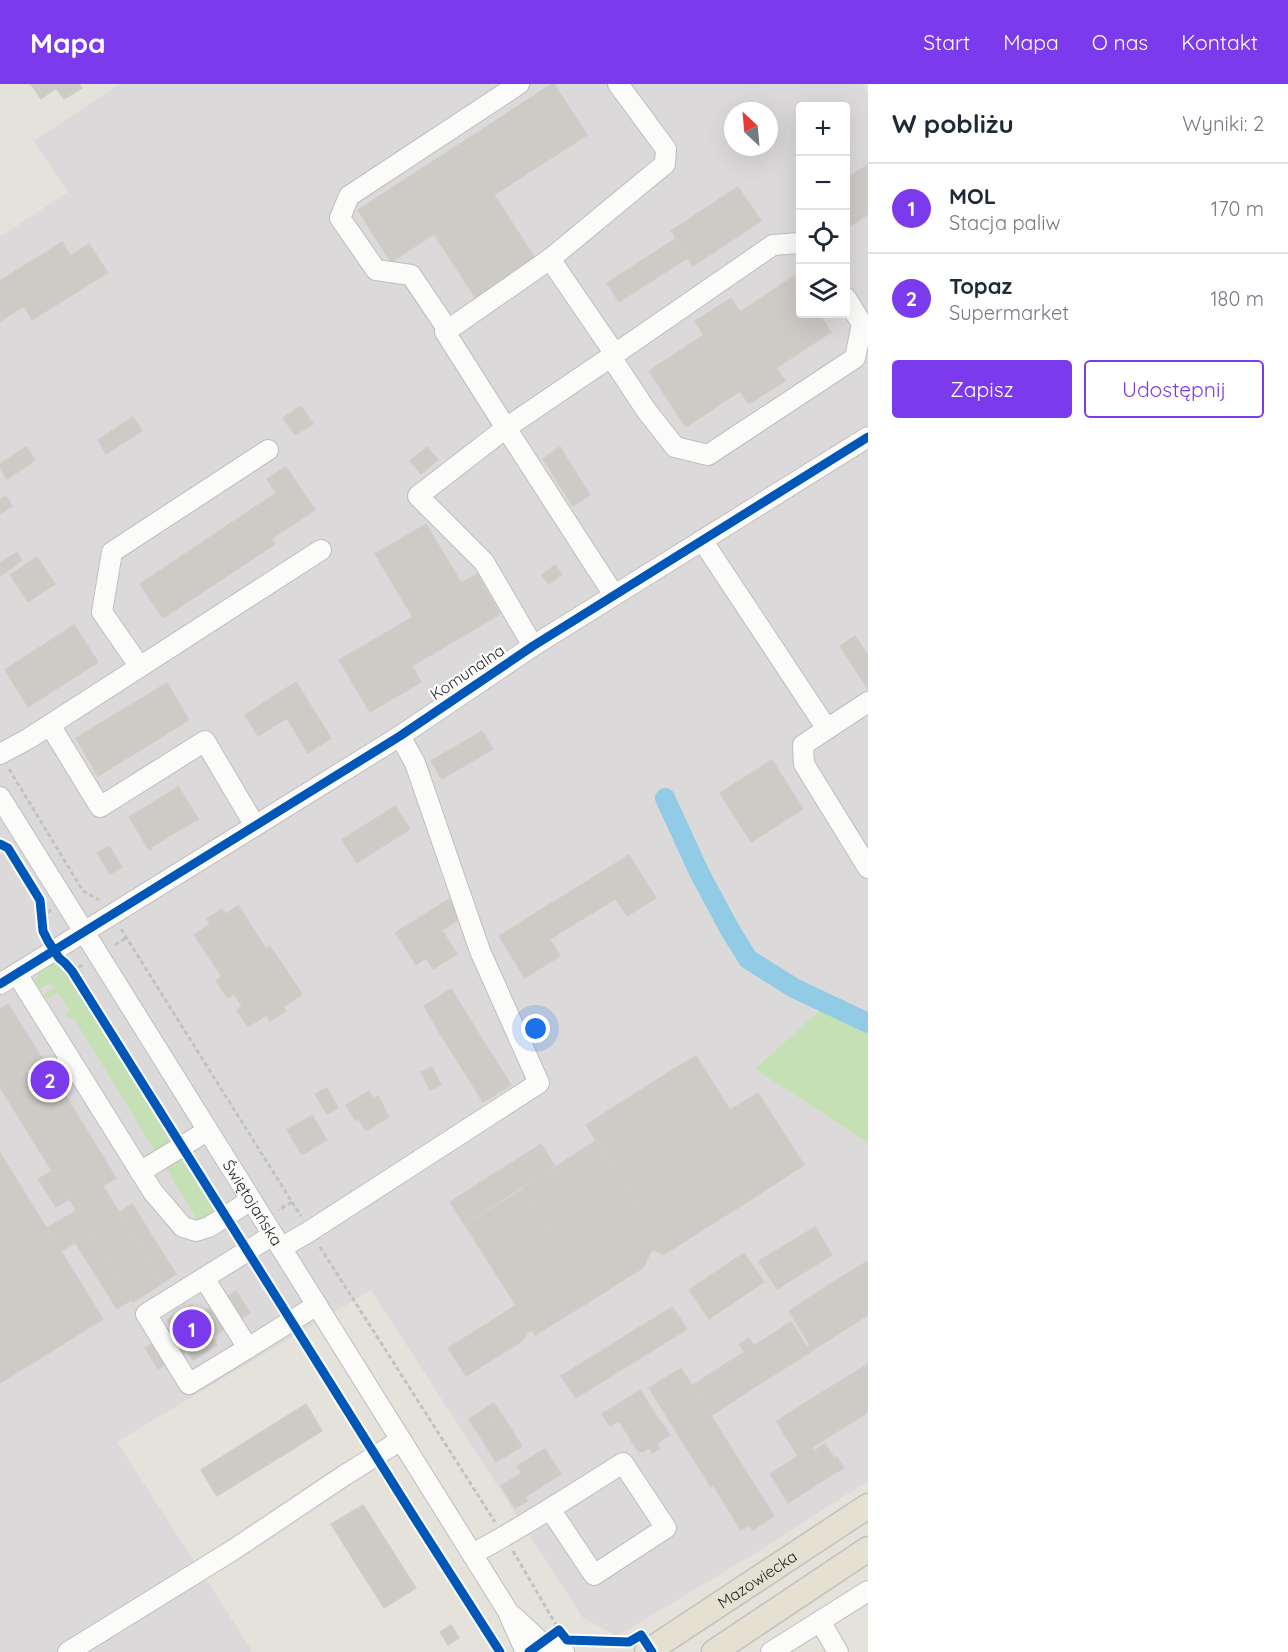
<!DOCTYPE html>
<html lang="pl">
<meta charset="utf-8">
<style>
:root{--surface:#fff;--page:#f2f2f3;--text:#1f2937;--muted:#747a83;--line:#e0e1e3;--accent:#7c3aed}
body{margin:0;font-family:Quicksand,sans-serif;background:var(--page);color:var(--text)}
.controls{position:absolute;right:18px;top:18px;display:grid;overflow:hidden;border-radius:6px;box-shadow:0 6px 24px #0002}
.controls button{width:54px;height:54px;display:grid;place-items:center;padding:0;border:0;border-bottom:2px solid var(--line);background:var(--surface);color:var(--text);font:30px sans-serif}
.compass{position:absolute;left:724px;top:18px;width:54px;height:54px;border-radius:50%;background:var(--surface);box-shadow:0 6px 24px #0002;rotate:334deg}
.you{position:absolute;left:536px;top:945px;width:21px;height:21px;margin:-15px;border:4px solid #fff;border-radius:50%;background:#1a73e8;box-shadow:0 0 0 9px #1a73e833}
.badge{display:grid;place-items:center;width:39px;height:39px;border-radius:50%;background:var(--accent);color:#fff;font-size:20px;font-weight:700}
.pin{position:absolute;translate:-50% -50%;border:3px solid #fff;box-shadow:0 2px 6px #0006}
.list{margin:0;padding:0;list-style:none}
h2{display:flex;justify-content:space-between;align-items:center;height:78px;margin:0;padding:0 24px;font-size:26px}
h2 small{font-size:20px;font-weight:400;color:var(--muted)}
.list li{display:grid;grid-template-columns:39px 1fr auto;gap:18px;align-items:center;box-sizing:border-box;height:90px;padding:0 24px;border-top:2px solid var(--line)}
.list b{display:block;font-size:22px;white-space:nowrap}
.list p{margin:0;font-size:20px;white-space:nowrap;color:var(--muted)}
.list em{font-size:20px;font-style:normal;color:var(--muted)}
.actions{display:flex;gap:12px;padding:18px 24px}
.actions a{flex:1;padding:14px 0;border:2px solid var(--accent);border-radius:6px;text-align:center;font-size:21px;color:var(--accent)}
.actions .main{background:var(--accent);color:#fff}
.icon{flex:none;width:33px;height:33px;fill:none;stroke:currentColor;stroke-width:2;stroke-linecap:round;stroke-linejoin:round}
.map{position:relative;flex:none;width:868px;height:1568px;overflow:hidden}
header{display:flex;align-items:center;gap:36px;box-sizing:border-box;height:84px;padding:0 30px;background:var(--accent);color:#fff}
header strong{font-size:28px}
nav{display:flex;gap:33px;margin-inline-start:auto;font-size:21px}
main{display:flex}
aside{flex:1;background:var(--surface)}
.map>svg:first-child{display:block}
.industrial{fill:#dcd9db;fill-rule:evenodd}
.green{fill:#c5e0b5}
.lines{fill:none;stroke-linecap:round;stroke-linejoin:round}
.canal{stroke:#91cbe5;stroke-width:20}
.building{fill:#cecbc7;stroke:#d0cdc8;stroke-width:1.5}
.minor-casing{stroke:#bfbebe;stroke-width:22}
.major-casing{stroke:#c2c1bf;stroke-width:27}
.path{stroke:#c2c2c1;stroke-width:3;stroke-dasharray:4.5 3;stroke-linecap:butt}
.minor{stroke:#fbfbfa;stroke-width:20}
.major{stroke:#e4e1d2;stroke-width:24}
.cycleway-casing{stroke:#fff;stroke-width:13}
.cycleway{stroke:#0057b8;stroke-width:9}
.labels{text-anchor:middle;stroke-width:4.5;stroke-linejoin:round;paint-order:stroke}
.street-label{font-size:16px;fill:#272727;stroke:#fff}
</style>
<header>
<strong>Mapa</strong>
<nav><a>Start</a><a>Mapa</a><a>O nas</a><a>Kontakt</a></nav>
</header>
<main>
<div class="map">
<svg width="868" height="1568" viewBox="0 0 868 1568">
<rect width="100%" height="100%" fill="#e5e2dc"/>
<path class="industrial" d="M120 0H862L868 9V934L828 920 756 985 868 1059V1397L754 1470 617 1552 583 1534 371 1206 117 1358 253 1568H0V153L68 108 34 57ZM800 22H846V230H800ZM733 27H769V63H733Z"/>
<path class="green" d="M56 876 66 884 174 1056 155 1067 73 933 69 935 66 930 70 927 58 909 47 915 44 910 54 904 51 899 40 905 35 897 38 888Z
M828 919 868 934V1059L755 985Z
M184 1071 219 1126 213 1134 198 1137 165 1083Z"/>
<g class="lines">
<path class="canal" d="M665 714 699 788 730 846 748 875 794 904 868 939"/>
</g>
<path class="building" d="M31 0H79L82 4 64 15 56 4 41 15Z
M552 0H554L587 51 494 111 535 174 475 213 434 150 391 178 358 126Z
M868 81V131L846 144V95Z
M738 103 761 137 693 182 671 147Z
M675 155 687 174 619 218 607 199Z
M62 158 88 201 32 236 24 222 0 237V197Z
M89 160 108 189 88 201 70 172Z
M794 192 800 202V230H819L831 248 776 284 785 297 749 320 740 307 686 343 649 287 704 251 695 237 731 214 740 228Z
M301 322 313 340 295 351 283 334Z
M133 333 142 347 106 370 98 356Z
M26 363 35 376 7 395 0 384V380Z
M427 363 438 376 421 390 410 377Z
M560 363 590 411 573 422 543 375Z
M286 383 315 426 271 455 275 460 163 534 140 500 276 409 267 395Z
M6 412 12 422 0 430V416Z
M426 440 461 499 477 490 500 530 412 582 421 598 370 628 339 576 413 533 375 470Z
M17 468 22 476 0 492V479Z
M37 473 55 500 28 518 10 491Z
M555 481 562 490 549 500 542 491Z
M74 541 98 578 28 623 5 586Z
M855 552 868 572V605L840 562Z
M296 598 331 654 308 669 287 634 258 652 245 631Z
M167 599 189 636 98 692 76 654Z
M482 647 493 665 442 695 431 677Z
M772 676 803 725 751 758 720 709Z
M178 702 199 736 197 737 196 736 151 763 152 765 149 766 129 733 177 704Z
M395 722 410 745 357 779 342 756Z
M109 762 122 783 110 790 97 769Z
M629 771 656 814 627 832 599 790Z
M599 790 615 815 550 855 534 830Z
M449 815 461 834 408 868 395 849Z
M238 821 266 865 270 862 302 910 283 923 286 927 270 937 266 931 248 943 237 926 242 922 234 910 228 914 216 897 222 893 194 851 210 840 207 835 222 825 226 830Z
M534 830 560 872 525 894 499 852Z
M442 846 457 870 433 885 426 874 416 881 408 868Z
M451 905 464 926 436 943 424 922Z
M8 920 43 976 0 1003V925Z
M464 926 491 969 463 986 436 943Z
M491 969 511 1001 483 1018 463 986Z
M696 972 730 1026 758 1009 804 1081 750 1116 669 988Z
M46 980 116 1094 103 1102 32 989Z
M432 983 441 1001 430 1006 421 988Z
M26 987 29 992 33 989 163 1199 133 1218 0 1003Z
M669 988 750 1116 663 1171 652 1165 643 1184 626 1194 617 1180 659 1154 586 1041Z
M327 1004 338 1024 327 1030 315 1010Z
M369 1007 373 1015 378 1012 389 1033 366 1047 358 1034 355 1036 346 1021Z
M312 1031 327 1056 302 1071 287 1046Z
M597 1056 659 1154 616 1181 554 1084Z
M541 1060 555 1082 464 1140 450 1118Z
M0 1069 103 1235 0 1299Z
M554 1084 616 1181 617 1180 626 1194 592 1216 523 1104Z
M52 1087 70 1115 56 1123 38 1095Z
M523 1105 592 1216 535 1251 465 1141Z
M132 1120 176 1190 162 1199 119 1129Z
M77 1126 90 1149 61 1167 47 1144Z
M815 1143 832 1171 777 1205 759 1177Z
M90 1149 131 1216 117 1225 75 1158Z
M744 1169 764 1198 709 1235 689 1206Z
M868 1177V1231L855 1239 830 1200Z
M830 1200 855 1239 810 1268 808 1263 810 1261 789 1227Z
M236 1207 250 1229 212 1253 198 1231Z
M192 1221 217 1261 193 1276 167 1236Z
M516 1221 532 1246 528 1248 522 1257 504 1229Z
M672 1223 687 1245 576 1314 561 1292Z
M504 1229 522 1257 466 1292 448 1264Z
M791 1238 810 1268 755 1303 736 1273 745 1268 739 1260 749 1254 754 1262Z
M174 1246 187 1267 158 1285 145 1264Z
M736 1273 755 1303 712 1331 693 1301Z
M868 1280V1328L798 1372 776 1337Z
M681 1284 774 1432 753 1446 750 1441 741 1446 713 1401 711 1403 649 1304Z
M640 1306 657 1333 628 1351 619 1337 610 1342 602 1330Z
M494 1319 501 1330 475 1346 469 1335Z
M306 1320 322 1347 217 1412 201 1386Z
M502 1331 522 1362 496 1378 476 1346Z
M657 1333 670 1351 657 1359 660 1365 652 1369 649 1364 643 1368 638 1367 628 1351Z
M825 1360 834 1374 837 1373 844 1384 830 1392 814 1367Z
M812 1363 830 1392 788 1419 770 1390Z
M545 1365 561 1390 525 1413 527 1417 515 1424 501 1402 522 1389 517 1382Z
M363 1421 416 1504 384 1524 331 1440Z
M451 1541 459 1554 448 1561 440 1548Z"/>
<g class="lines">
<defs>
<g id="minor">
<path d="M550 175 615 270 506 344 445 248Z"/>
<path d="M550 175 665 80 666 65 618 0"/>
<path d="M448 246 411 191 376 186 340 134 349 112 519 0"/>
<path d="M615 270 773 161 800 159"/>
<path d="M611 273 646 326 675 363 708 371 855 274 862 240 846 214"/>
<path d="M702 456 827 645 868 618"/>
<path d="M533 562 484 478 418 412 506 344 614 511"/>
<path d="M140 583 102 528 112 468 268 366"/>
<path d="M50 641 100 723 205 657 255 742"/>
<path d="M827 645 803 661 804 680 868 784"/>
<path d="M0 670 28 655 321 466"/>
<path id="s1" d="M0 713 507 1526 526 1568"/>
<path d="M17 890 153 1108 183 1143 196 1147 209 1143 251 1116"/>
<path d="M0 900 400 652 533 562 868 353"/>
<path d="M140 1088 207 1047"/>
<path d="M273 1151 204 1194 248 1264 317 1221"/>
<path d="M281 1164 310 1147 539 999 480 867 415 679 400 652"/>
<path d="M204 1194 146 1230 189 1300 248 1264"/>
<path d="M472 1470C524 1443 573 1410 623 1379L666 1444 594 1491 550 1425"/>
<path d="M513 1532 542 1559 564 1568"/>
<path d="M820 1537 838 1568"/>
<path d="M68 1568 233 1466 345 1391 401 1356"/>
<path d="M771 1568 868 1507"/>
</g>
<g id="major">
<path id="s2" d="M647 1568 868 1422"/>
<path d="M714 1568 868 1465"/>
</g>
</defs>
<use href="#minor" class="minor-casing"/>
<use href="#major" class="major-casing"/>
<path class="path" d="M9 685 83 807 99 816
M41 832 51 826
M121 845 292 1118 278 1126
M115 861 126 854
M72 887 84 880
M292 1118 301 1132
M320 1163 495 1438
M513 1467 559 1546"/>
<use href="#minor" class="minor"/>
<use href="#major" class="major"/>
<defs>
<path id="cycleway" d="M0 760 8 764 40 816 43 847 48 857 59 874 65 879 72 887 414 1433 500 1568
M0 900 400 652 533 562 868 353
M529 1568 559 1546 567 1556 629 1558 641 1551 652 1568"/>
</defs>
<use href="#cycleway" class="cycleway-casing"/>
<use href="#cycleway" class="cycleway"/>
</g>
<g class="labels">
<g class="street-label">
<text transform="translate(467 588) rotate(-34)" y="6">Komunalna</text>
<text dy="6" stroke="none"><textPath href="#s1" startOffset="478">Świętojańska</textPath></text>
<text dy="6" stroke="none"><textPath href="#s2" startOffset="132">Mazowiecka</textPath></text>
</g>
</g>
</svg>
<div class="controls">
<button>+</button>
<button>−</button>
<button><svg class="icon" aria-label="locate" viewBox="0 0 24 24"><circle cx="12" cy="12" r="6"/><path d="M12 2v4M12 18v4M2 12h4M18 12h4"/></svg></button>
<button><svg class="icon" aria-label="layers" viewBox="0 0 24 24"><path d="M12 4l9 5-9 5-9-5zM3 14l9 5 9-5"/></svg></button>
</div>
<svg class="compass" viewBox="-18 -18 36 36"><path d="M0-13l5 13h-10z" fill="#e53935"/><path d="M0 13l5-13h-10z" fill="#747a83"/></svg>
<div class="you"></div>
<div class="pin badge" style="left:192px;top:1245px">1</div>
<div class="pin badge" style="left:50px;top:996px">2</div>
</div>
<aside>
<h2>W pobliżu<small>Wyniki: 2</small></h2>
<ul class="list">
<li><span class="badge">1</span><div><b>MOL</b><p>Stacja paliw</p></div><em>170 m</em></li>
<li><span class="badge">2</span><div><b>Topaz</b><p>Supermarket</p></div><em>180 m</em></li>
</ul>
<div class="actions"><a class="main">Zapisz</a><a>Udostępnij</a></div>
</aside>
</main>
